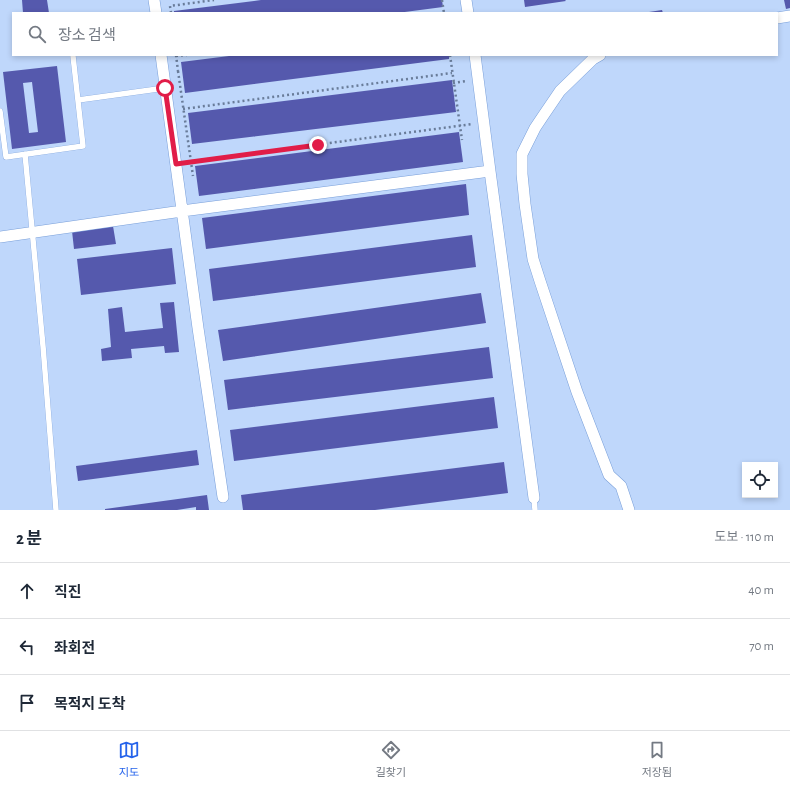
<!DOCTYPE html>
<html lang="ko">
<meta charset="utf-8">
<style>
:root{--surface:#fff;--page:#f2f2f3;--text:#1f2937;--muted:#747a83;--line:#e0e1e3;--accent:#2563eb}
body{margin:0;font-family:"Alegreya Sans","Noto Sans KR",sans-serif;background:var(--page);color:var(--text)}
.controls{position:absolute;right:12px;bottom:12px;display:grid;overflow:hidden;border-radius:0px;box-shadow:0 2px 6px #0003}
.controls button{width:36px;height:36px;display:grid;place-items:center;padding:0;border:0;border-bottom:1px solid var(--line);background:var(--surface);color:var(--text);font:20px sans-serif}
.stop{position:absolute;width:12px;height:12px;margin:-9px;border:3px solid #e11d48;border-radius:50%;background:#fff}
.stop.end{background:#e11d48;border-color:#fff;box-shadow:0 1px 4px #0008}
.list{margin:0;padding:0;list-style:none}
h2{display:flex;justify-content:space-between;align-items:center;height:52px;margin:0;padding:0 16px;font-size:17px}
h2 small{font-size:13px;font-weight:400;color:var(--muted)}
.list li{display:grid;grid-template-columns:26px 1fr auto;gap:12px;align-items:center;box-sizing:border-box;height:56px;padding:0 16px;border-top:1px solid var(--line)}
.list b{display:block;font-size:15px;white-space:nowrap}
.list em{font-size:13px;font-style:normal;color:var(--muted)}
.icon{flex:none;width:22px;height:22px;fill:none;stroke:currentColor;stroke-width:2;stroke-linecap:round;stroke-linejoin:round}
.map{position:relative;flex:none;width:790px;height:510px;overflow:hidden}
.search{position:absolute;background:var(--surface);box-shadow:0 2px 6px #0003;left:12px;right:12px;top:12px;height:44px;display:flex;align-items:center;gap:10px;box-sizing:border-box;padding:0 14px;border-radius:0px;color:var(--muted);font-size:15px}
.sheet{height:220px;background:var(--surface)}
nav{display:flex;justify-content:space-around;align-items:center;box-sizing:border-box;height:56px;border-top:1px solid var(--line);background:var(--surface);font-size:11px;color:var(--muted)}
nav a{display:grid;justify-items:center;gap:2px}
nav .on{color:var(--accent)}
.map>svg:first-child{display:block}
.building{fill:#5559ad;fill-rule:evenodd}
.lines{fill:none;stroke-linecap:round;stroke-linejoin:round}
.service-casing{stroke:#799fd9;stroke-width:6}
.minor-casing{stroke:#799fd9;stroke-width:12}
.path{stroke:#697c99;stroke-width:2.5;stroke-dasharray:2 3;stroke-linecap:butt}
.service{stroke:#fff;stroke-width:5.5}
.minor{stroke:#fff;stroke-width:11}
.route{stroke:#e11d48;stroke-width:5}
</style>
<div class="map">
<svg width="790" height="510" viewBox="0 0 790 510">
<rect width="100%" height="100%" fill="#bfd7fb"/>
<path class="building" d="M22 0H47L49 13H23Z
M261 0H442L443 7 397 13H174V11Z
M524 0H565L566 1 525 7Z
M784 0H790V8L786 9Z
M662 10 663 13H649V12Z
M237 55H449V59L185 93 181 62Z
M57 66 66 142 12 149 3 72ZM32 82 38 132 29 133 23 83Z
M452 80 456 112 192 144 188 113Z
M459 132 463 162 199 196 195 166Z
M466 184 469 215 206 249 202 218Z
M113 226 116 244 74 249 72 231Z
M472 235 476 267 213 301 209 269Z
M172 248 176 284 81 295 77 259Z
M481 293 486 323 223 361 218 330Z
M174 302 179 352 165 353 164 346 131 349 132 358 102 361 101 349 111 347 108 309 122 307 125 332 163 328 160 303Z
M489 347 493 378 228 410 224 380Z
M494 397 498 428 234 461 230 430Z
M197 450 199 465 78 481 76 466Z
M504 462 508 493 375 510H243L241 495Z
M207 495 209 510H196V507L177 510H105V509Z"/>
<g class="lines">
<defs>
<path id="service" d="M78 100 165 88
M0 111 6 157 83 146 73 56
M25 154 43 346 56 510
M534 498 535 510"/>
<path id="minor" d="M154 0 156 13
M466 0 468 13
M777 18 790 16
M161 55 198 328 223 497
M600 55 593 59 560 91 543 116 535 128 522 154V174L525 204 533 259 540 281 577 392 609 475 621 486 629 510
M490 171 534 498
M0 237 182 211 490 171 475 55"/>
</defs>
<use href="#service" class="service-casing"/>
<use href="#minor" class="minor-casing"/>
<path class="path" d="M442 0 444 13
M171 13 170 6 214 0
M176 55 178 71
M450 55 462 140
M176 56 187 55
M178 71 193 176
M453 83 467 81
M183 109 452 73
M186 162 473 124"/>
<use href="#service" class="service"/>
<use href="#minor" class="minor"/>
</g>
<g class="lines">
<path class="route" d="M165 88 176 164 318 145"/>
</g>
</svg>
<div class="controls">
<button><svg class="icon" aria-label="locate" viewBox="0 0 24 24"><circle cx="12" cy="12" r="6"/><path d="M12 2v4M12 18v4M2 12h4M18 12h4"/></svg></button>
</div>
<div class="stop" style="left:165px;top:88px"></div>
<div class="stop end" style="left:318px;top:145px"></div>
<div class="search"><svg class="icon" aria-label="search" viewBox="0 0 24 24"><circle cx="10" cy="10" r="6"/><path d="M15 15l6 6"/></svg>장소 검색</div>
</div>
<section class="sheet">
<h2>2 분<small>도보 · 110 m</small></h2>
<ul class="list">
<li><svg class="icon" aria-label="ahead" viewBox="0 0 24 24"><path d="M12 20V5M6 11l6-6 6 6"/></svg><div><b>직진</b></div><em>40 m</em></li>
<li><svg class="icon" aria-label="left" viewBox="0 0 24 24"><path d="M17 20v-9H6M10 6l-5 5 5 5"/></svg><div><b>좌회전</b></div><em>70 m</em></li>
<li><svg class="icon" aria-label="arrive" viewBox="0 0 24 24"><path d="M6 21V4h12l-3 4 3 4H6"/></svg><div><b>목적지 도착</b></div></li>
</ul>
</section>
<nav>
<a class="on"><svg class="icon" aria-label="map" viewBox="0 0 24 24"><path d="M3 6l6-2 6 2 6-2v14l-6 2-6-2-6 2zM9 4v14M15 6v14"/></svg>지도</a>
<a><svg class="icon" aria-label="directions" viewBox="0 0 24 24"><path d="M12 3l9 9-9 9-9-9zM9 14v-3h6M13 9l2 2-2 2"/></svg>길찾기</a>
<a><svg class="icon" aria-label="saved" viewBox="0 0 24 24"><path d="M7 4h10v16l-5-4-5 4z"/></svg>저장됨</a>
</nav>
